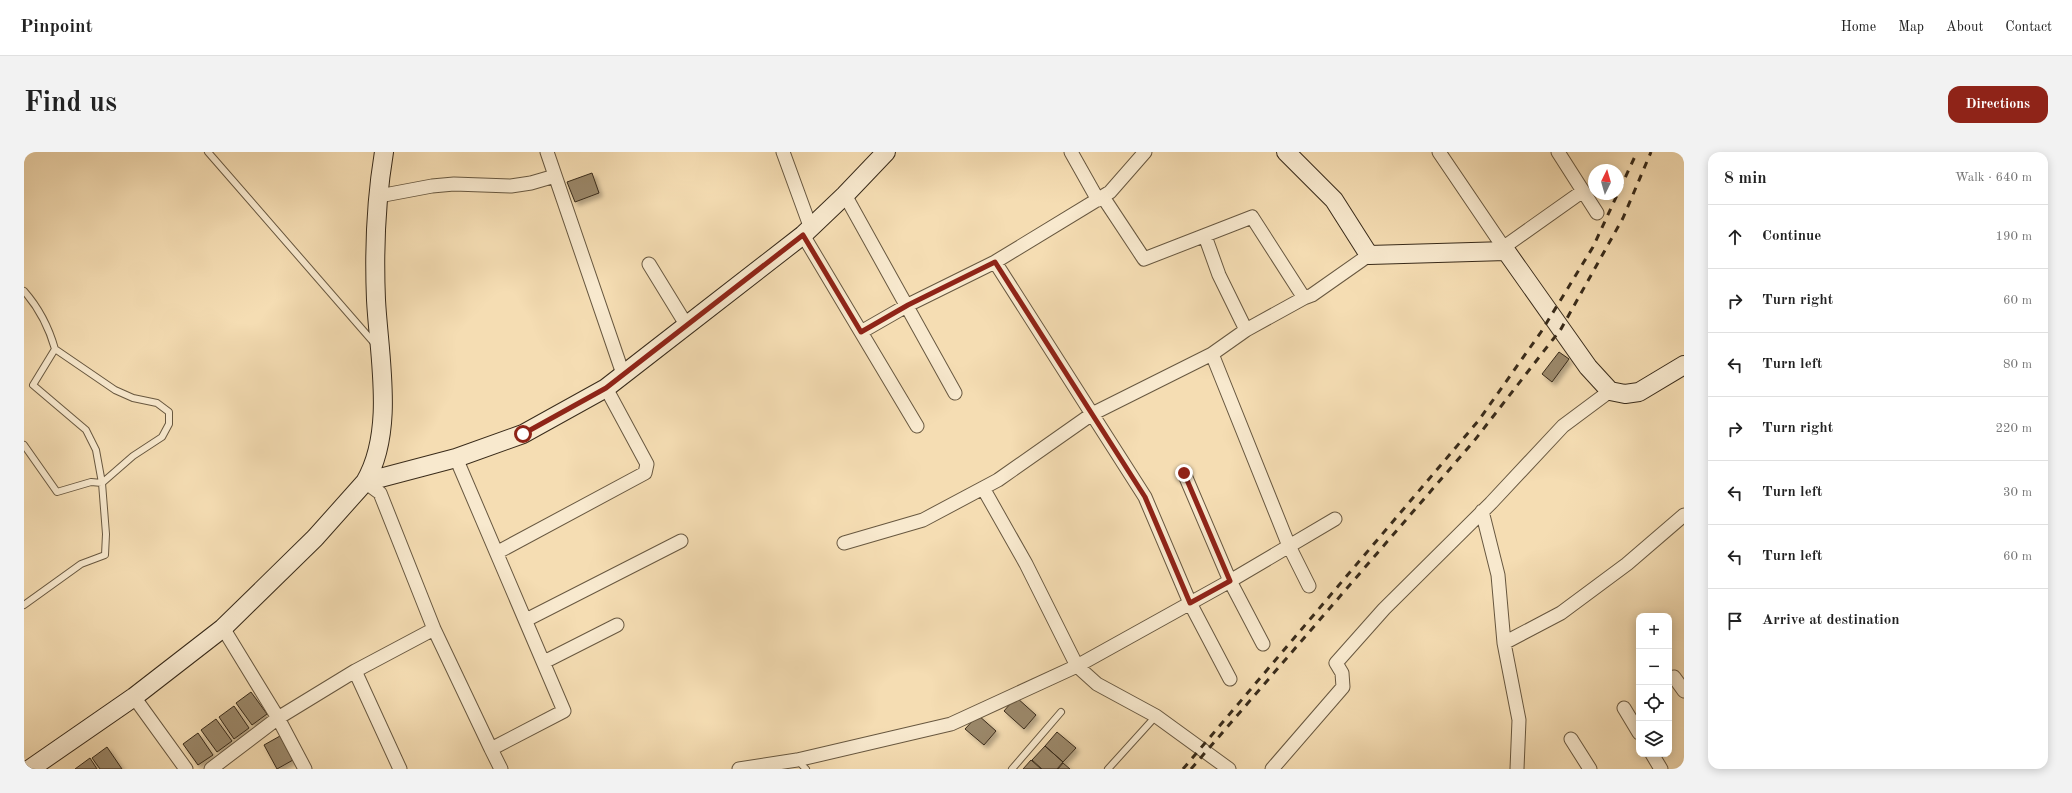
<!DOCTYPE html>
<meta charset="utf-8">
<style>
:root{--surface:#fff;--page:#f2f2f2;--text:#222;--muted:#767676;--line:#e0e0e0;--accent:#8f2418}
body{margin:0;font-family:"Old Standard TT",serif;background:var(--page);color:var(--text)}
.controls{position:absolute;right:12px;bottom:12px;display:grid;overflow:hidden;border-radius:8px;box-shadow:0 2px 10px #0003}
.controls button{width:36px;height:36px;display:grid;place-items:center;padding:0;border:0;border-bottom:1px solid var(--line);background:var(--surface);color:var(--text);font:20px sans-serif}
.compass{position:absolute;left:1564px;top:12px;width:36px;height:36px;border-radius:50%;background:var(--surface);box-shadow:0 2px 10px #0003;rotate:5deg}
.stop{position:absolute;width:12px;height:12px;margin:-9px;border:3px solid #8f2418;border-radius:50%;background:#fff}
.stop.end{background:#8f2418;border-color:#fff;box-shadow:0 1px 4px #0008}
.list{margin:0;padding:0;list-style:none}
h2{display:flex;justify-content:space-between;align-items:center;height:52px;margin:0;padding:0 16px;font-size:17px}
h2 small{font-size:13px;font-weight:400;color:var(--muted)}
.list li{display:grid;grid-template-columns:26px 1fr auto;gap:12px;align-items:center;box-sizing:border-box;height:64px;padding:0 16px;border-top:1px solid var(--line)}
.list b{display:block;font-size:15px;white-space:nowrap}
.list em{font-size:13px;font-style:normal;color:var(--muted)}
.icon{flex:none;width:22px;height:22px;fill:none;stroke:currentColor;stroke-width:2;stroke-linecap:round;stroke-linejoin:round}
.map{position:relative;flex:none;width:1660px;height:617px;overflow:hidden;border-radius:12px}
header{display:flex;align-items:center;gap:24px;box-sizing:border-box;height:56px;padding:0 20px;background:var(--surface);border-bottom:1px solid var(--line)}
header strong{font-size:19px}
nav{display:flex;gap:22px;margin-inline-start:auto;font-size:14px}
.intro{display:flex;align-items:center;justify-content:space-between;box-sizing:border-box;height:96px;padding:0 24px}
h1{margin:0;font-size:28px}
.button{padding:10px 18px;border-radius:12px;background:var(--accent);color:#fff;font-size:14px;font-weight:700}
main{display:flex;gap:24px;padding:0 24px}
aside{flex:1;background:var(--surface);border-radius:12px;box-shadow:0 2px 10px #0003}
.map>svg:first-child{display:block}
.building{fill:#9b886a;stroke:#392b1a;filter:url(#shadow)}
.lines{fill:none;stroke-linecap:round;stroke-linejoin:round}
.lane-casing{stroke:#685840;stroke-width:8}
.street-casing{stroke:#685840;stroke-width:15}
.secondary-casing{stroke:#392b1a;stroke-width:20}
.lane{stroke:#f8e9ce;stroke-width:6}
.street{stroke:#f8e9ce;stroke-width:13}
.secondary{stroke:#f8e9ce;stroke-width:18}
.rail{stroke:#392b1a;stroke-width:3;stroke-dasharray:7 7;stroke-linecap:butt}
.route{stroke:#8f2418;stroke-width:5}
</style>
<header>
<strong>Pinpoint</strong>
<nav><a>Home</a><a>Map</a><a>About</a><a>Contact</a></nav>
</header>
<div class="intro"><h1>Find us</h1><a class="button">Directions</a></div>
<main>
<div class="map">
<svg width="1660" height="617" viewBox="0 0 1660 617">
<defs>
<filter id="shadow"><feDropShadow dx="3.5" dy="3.5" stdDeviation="2" flood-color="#0004"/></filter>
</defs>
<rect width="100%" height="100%" fill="#f5ddb3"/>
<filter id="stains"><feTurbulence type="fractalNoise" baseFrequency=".005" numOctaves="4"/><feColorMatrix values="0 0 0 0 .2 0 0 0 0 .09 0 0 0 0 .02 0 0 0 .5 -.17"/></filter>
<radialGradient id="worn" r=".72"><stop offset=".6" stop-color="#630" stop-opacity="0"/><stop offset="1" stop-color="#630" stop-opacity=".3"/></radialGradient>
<path class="building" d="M568 21 575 41 551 50 543 30Z
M1535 200 1545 207 1528 230 1518 222Z
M227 540 243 562 228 573 212 551Z
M992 545 1012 563 1000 577 980 559Z
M210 554 225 576 210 587 195 565Z
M954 563 972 579 960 593 941 577Z
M192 567 208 589 193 600 177 578Z
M1033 580 1052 596 1039 610 1021 594Z
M174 581 189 603 174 613 159 592Z
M256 584 269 608 253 617 240 593Z
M1021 594 1039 610 1033 617H1018L1008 608Z
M83 595 98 617H76L68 606Z
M66 606 73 617H51Z
M1007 608 1017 617H999Z
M1039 611 1046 617H1034Z"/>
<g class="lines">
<defs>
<path id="lane" d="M184 0 351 192
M0 139C15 156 25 176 31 197L91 238 109 246 133 251 145 260V272L138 285 109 304 78 331 67 330 33 340 0 293
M0 453 57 412 81 403 82 382 78 331 72 298 62 278 9 233 31 197
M773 608 782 617
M988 617 1037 560
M1084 617 1132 564"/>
<path id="street" d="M523 0 599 222
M759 0 786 74
M1047 0 1074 48
M1415 0 1482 99
M1534 0 1573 61
M821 43 931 241
M355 44 408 34 430 32 487 34 507 31 531 24
M1079 45 1120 107 1228 65 1280 146 1288 143 1345 103
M779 83 893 274
M1181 84 1195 123 1222 178
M1480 95 1559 39
M971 110 1068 262 1188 202 1265 394 1285 434
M625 112 663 174
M837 180 884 153 971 110 1086 40 1121 0
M1188 202 1222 178 1280 146
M1160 321 1206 429 1239 492
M341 330 356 341 410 477 467 597 540 559 432 306
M959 336 1002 412 1053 514 1073 532 1132 564 1205 617
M1458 359 1474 423 1480 491 1537 461 1603 412 1660 363
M820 391 899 368 974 328 1068 262 1121 345 1166 451 1206 527
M474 400 621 321 623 312 582 236
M502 468 657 389
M199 476 254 566 331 519
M1480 491 1495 568 1493 617
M520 510 593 473
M1650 525 1660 539
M110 545 162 617
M1600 556 1615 581
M1547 587 1566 617
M467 597 477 617
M1628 602 1637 617
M187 617 254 566 281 617
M376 617 331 519 410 477
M715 617 773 608 927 572 1053 514 1206 429 1311 367
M1248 617 1319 535 1318 521 1312 511 1360 457 1467 351 1539 274 1586 239"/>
<path id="secondary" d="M1262 0 1310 48 1345 103 1482 99 1564 215 1586 239 1601 242 1615 240 1660 213
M341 330 432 306 499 282 582 236 779 83 821 43 862 0
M6 617 110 545 199 476 291 386 341 330C371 279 355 205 352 148 350 100 352 48 360 0"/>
</defs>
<use href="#lane" class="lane-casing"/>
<use href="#street" class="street-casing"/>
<use href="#secondary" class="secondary-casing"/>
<use href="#lane" class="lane"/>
<use href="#street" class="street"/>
<use href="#secondary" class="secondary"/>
<path class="rail" d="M1159 617 1455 268 1517 180 1569 95 1613 0
M1167 617 1450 289 1537 177 1599 66 1627 0"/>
</g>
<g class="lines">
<path class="route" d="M499 282 582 236 779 83 837 180 884 153 971 110 1121 345 1166 451 1206 429 1160 321"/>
</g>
<rect width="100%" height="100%" filter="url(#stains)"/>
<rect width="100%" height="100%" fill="url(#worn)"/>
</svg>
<div class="controls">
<button>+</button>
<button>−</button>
<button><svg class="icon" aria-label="locate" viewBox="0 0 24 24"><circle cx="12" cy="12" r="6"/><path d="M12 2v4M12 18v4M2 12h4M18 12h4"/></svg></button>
<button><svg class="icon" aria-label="layers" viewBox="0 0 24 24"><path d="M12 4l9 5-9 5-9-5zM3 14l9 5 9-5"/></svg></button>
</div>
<svg class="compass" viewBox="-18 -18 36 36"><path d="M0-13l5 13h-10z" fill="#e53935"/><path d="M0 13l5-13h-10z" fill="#767676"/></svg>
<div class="stop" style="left:499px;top:282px"></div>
<div class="stop end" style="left:1160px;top:321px"></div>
</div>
<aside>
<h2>8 min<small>Walk · 640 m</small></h2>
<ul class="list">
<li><svg class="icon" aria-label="ahead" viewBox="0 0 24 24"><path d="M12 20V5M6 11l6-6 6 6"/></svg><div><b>Continue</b></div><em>190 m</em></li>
<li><svg class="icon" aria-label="right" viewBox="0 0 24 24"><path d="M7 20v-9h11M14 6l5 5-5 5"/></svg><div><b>Turn right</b></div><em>60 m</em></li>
<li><svg class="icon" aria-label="left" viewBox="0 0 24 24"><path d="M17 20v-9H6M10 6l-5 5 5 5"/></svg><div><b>Turn left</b></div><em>80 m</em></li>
<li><svg class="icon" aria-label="right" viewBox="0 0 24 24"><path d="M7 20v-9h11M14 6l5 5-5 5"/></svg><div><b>Turn right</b></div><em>220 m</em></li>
<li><svg class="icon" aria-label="left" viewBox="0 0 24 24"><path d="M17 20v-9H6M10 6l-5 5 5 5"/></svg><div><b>Turn left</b></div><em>30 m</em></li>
<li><svg class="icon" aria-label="left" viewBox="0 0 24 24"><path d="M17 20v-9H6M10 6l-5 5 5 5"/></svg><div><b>Turn left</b></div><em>60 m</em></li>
<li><svg class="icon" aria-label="arrive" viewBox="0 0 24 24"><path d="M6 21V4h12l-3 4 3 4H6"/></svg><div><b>Arrive at destination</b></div></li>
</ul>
</aside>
</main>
